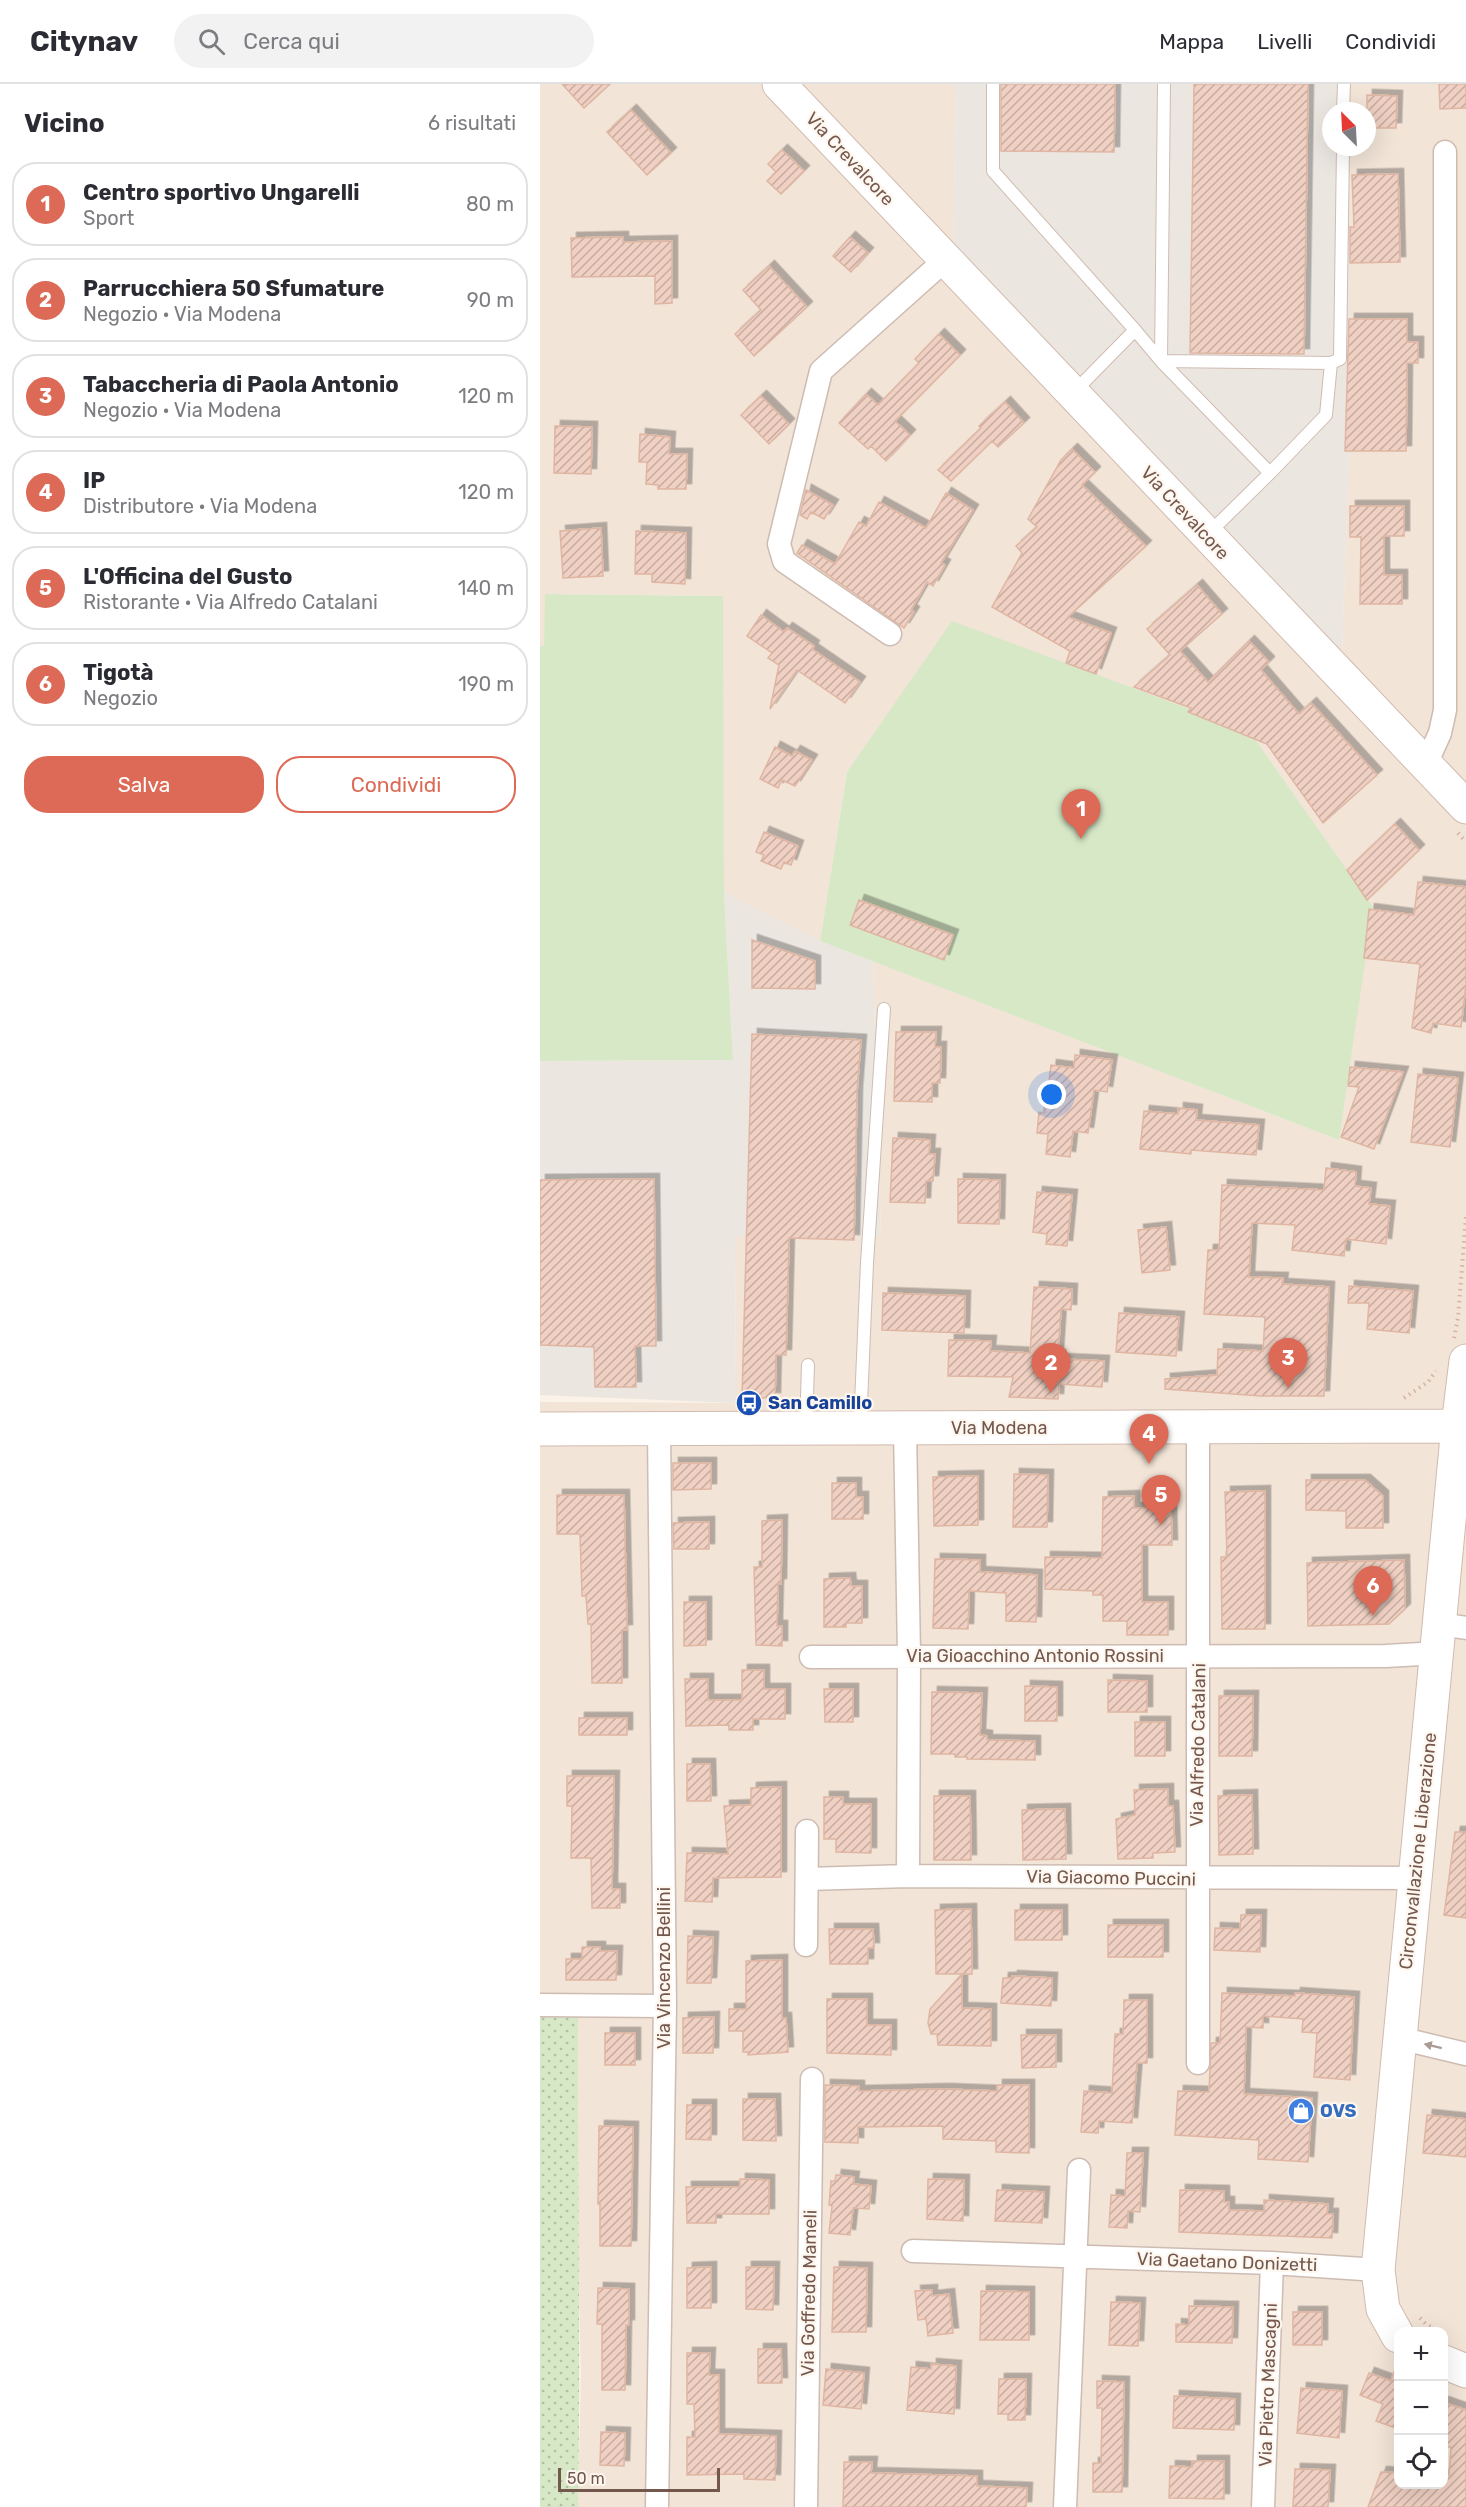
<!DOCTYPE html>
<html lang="it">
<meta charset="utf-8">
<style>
:root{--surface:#fff;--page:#f2f2f3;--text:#2b2b33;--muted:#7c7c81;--line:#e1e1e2;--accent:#dc6a56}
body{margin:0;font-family:Rubik,sans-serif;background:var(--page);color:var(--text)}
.controls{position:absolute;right:18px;bottom:18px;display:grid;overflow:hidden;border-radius:12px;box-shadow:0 6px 24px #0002}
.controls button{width:54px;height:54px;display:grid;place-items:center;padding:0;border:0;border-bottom:2px solid var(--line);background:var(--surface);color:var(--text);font:30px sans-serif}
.compass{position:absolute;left:782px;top:18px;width:54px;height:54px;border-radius:50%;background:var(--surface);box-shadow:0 6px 24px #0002;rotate:336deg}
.scale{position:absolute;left:18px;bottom:15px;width:162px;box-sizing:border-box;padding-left:6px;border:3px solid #74584e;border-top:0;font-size:16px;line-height:21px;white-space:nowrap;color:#74584e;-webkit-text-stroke:4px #fef7ef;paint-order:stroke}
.you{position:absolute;left:512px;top:1011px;width:21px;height:21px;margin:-15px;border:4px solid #fff;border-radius:50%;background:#1a73e8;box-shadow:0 0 0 9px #1a73e833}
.badge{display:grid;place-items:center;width:39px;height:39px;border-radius:50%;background:var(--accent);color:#fff;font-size:20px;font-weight:700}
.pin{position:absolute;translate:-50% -50px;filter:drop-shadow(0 2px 3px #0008)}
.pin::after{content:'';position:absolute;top:32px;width:21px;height:18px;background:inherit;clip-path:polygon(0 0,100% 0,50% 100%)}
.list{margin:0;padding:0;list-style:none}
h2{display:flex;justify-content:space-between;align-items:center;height:78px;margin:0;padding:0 24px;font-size:26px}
h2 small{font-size:20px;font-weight:400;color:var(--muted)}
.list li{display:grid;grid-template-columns:39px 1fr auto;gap:18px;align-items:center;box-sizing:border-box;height:84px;margin:0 12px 12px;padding:0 12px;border:2px solid var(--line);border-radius:24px}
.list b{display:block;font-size:22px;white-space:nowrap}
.list p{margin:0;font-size:20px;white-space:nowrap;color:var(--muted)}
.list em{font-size:20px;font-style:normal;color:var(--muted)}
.actions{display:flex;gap:12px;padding:18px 24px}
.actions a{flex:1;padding:14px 0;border:2px solid var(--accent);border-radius:24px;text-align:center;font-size:21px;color:var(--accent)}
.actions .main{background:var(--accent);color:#fff}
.icon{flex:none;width:33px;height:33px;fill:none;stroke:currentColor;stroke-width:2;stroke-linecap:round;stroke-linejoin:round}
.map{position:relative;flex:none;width:926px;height:2423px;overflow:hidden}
header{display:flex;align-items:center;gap:36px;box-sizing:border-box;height:84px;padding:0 30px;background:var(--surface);border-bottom:2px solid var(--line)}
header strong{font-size:28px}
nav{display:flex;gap:33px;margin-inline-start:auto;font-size:21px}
.search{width:420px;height:54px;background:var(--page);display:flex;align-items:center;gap:15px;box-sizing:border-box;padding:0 21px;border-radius:33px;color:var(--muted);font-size:22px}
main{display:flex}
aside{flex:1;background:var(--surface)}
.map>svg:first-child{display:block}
.residential{fill:#f2e4d7;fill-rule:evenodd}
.industrial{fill:#ece6e1}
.green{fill:#d7e8c7}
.park{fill:url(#park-dots)}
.building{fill:url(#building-hatch);stroke:#e0b6a3;stroke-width:1.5;filter:url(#shadow)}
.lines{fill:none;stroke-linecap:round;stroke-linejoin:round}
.lane-casing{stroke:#cebcb2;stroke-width:14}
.street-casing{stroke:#cebcb2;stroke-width:25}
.secondary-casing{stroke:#d1bbaf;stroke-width:35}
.path{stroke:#d4b3a5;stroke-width:4;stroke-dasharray:1.5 4.5;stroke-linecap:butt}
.lane{stroke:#fff;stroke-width:12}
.street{stroke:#fff;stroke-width:22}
.secondary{stroke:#fff;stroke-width:33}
.oneway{fill:#ac9b95}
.labels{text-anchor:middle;stroke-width:4.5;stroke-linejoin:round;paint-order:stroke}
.street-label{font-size:18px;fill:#74584e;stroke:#fef7ef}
.transit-label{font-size:18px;font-weight:bold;fill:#164399;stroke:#fef7ef;text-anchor:start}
.shop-label{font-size:18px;font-weight:bold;fill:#366cbe;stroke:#fef7ef;text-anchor:start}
</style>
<header>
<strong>Citynav</strong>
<div class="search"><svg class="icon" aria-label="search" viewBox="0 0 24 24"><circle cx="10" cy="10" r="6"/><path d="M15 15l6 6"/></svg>Cerca qui</div>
<nav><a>Mappa</a><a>Livelli</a><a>Condividi</a></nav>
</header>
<main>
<aside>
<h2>Vicino<small>6 risultati</small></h2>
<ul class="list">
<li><span class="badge">1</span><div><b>Centro sportivo Ungarelli</b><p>Sport</p></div><em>80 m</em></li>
<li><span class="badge">2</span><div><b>Parrucchiera 50 Sfumature</b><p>Negozio · Via Modena</p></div><em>90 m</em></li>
<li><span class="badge">3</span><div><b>Tabaccheria di Paola Antonio</b><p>Negozio · Via Modena</p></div><em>120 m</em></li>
<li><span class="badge">4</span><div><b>IP</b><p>Distributore · Via Modena</p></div><em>120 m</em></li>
<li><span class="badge">5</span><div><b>L'Officina del Gusto</b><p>Ristorante · Via Alfredo Catalani</p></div><em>140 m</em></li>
<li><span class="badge">6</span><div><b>Tigotà</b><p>Negozio</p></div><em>190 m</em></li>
</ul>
<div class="actions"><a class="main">Salva</a><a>Condividi</a></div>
</aside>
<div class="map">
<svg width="926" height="2423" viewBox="0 0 926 2423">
<defs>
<pattern id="park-dots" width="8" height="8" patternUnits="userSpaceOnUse" patternTransform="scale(1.5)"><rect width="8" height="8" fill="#d7e8c7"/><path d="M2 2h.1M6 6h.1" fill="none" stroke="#b3bfa4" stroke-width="1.8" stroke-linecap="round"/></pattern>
<pattern id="building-hatch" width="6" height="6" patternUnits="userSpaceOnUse" patternTransform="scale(1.5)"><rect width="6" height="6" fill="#efd0c2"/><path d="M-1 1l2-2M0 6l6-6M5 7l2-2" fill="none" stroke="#c6aca0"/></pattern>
<filter id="shadow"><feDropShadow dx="5.5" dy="-5.5" stdDeviation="0" flood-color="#0004"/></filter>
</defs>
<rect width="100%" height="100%" fill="#fbf2e8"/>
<path class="residential" d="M0 0H416L413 179 801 599 810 341V63H827V27H810V0H926V2423H38L41 2290 37 2124 0 1925V1318L195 1319 196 1152H341L333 877 799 1056 307 687 280 857 184 808 182 512 6 510 4 562H0ZM858 2248H904V2400H858Z"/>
<path class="industrial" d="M416 0H810V27H791V63H810V341L801 600 413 179Z
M184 808 280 857 333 877 341 1152H196L195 1319 0 1311V977L193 976Z"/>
<path class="green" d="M5 510 183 512 184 808 193 976 0 977V562H4Z
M412 537 709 647 833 823 799 1056 280 857 307 688Z"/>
<path class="park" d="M38 1924C37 2090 41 2257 38 2423H0V1925Z"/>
<path class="building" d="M22 0H70L44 24Z
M461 0H575L574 68 461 67Z
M654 0H768L764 270 650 269Z
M899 0H926V24L900 25Z
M827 11 857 12 856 44H827Z
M91 26 131 69 107 91 67 48Z
M242 66 264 87 241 110 227 97 236 88 228 80Z
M858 90 860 178 810 179V143H814L812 91Z
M83 153V158L132 157V219L115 220V192L32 193 31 154Z
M310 153 328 169 311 188 293 172Z
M229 182 267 223 214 272 195 250 221 226 203 206Z
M809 235H867V258H878V279H867L866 367H805Z
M399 250 420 271 355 337 370 351 346 377 331 362 328 365 299 339 326 310 338 321 379 279 375 275Z
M221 312 249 340 229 360 201 331Z
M465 318 484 339 458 363 452 357 411 397 398 386 441 344 439 342Z
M15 342 52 343 51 390 14 389Z
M100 350 130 353 129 370H147L146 405H118V401L106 400 107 378H99Z
M532 365 555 388 542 401 606 462 528 533 571 549 556 590 526 579 530 567 452 523 482 469 476 462 497 443 488 435 521 376Z
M266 406 293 421 284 435 271 428 267 435 260 431Z
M406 409 433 426 401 479 405 481 393 502 387 498 371 526 374 528 364 544 257 469 262 461 295 480 319 438 326 442 339 418 386 444Z
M810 422H864V452H844V491H862V520H820L821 453H810Z
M61 444 63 492 23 494 20 447Z
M96 447 146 449 145 500 112 498V490H95Z
M657 501 682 530 640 567 668 598 709 557 729 578 721 586 759 630 771 619 837 691 783 739 727 660 648 628 651 624 594 603 630 571 607 545Z
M221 531 244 548 247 544 274 562 272 565 320 598 305 619 257 586 230 625 239 581 228 574 232 569 207 552Z
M235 663 252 672 255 667 272 676 255 702 242 696 238 704 220 695Z
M855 740 879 766 827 816 807 786Z
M224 748 258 762 251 781 244 778 241 785 221 777 224 771 216 768Z
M878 798 926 803V900L921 943 893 939 891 949 872 944 880 880 824 874 829 825 874 831Z
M319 816 413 851 404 876 310 841Z
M212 856 275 877V905L212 904Z
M356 948H396L395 963H401L400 999H392V1018L354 1017Z
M212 950 321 956 317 1008 314 1156 249 1154 246 1271H236L235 1314 202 1313Z
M535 971 572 976 567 1008 554 1006 548 1049 533 1047 530 1073 506 1070 508 1050 497 1049 499 1028 505 1029 511 981 534 984Z
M810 983 863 988 834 1065 801 1053 819 1003 808 1002Z
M878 990 918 994 910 1063 871 1058Z
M638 1024 657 1026 656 1036 719 1041 716 1071 651 1066V1070L600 1065 604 1027 638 1030Z
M353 1054 390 1056 389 1070H395L393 1097H386L385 1119 350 1118Z
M786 1084 816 1088 815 1102 831 1104 829 1120 850 1122 846 1160 806 1155 804 1172 752 1166 755 1141 712 1139 709 1193 743 1194 742 1200 789 1203 784 1312H721L625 1305V1295L677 1291 678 1265 723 1267 725 1233 664 1230 668 1166H679L682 1101 784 1106Z
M114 1095 116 1262H95L96 1303H55L54 1263 0 1261V1096Z
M418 1095 460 1096 459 1140 418 1139Z
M497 1108 532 1111 527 1162 506 1160 507 1150 493 1148Z
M626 1143 630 1186 602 1189 598 1146Z
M809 1202 873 1207 869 1249 827 1245 829 1219H808Z
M494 1203 532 1205 531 1226 521 1225 518 1271H520V1275L564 1277 562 1303 519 1300 518 1315 469 1313 473 1293 408 1292 409 1256 451 1257 450 1267 490 1269Z
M343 1209 425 1212 424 1249 342 1246Z
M579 1229 639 1233 636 1272 576 1268Z
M133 1379H171V1405L133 1406Z
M474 1390 508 1391 507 1443H473Z
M438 1392V1441L394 1442 393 1393Z
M766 1396H825L843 1412V1444H806V1427L766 1426Z
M292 1399H316V1413H323V1435H292Z
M725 1407V1545H682L681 1473H687L685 1408Z
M17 1411H84L87 1546H82V1599H52L51 1540H48L46 1512H42L40 1450H17Z
M594 1412V1424L631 1423 632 1461H602V1518H628V1551H587V1537H563V1511H553V1507L505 1505V1473L562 1474 563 1413Z
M242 1436 241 1500H238L237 1542H242V1562L216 1561 214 1483H222V1437Z
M169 1438V1465H134L133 1439Z
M395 1475 440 1476V1488L497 1491 496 1538 466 1537V1509L429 1507 428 1545 393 1544Z
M864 1476 865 1525 849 1540 768 1542 767 1479Z
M310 1494 311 1502H322V1539H306V1543H284V1495Z
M144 1518H166V1561L144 1562Z
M202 1586H224V1605H245V1635H213V1646H189V1641L146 1642 145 1595H168V1616H202Z
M568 1596 607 1597V1628H568Z
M485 1602 517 1603V1637H485Z
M284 1605H313V1638H285Z
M392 1608 442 1609 440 1651 447 1652V1656L495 1657V1676L427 1675V1673H415V1670H391Z
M679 1612H713L712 1672H679Z
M39 1634H87V1651H39Z
M595 1638H625V1672H595Z
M147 1680H170L171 1717H147Z
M27 1692H74L72 1805H80V1824H52L51 1774H31L32 1722H27Z
M241 1703V1793L173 1794 172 1818 145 1817 147 1769 188 1770 184 1722 211 1721V1704Z
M628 1705V1722H633L635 1768 613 1769V1774L578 1775 576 1735 595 1731 594 1706Z
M712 1711 713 1770 679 1771 678 1712Z
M394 1712H430L431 1776H394Z
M284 1713H303V1720H331V1769L296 1768V1755H284Z
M525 1725 526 1775 483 1776 482 1726Z
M915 1748H926V1834L904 1831Z
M431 1825 432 1890H422V1924L451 1925V1962L398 1961 397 1950H391L388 1939 390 1925 422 1890H396L395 1826Z
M475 1826H522V1856H475Z
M701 1831H721L720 1868 674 1866 675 1844 700 1845Z
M568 1841H623V1873H568Z
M289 1845H333L334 1864H328V1880H290Z
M148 1852 173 1853 171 1899H147Z
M42 1863H60V1867H77L76 1896H26V1875H42Z
M242 1876V1934H246L248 1968 208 1971V1968H203V1947H189V1925H206V1877Z
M472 1892 512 1894 511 1922 461 1919 463 1894H472Z
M682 1909 755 1912V1909L814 1913 810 1996 774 1993 777 1949 762 1948 763 1935 723 1932V1944L706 1943 704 2010 772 2014 768 2078 718 2075 719 2056 635 2051 638 2007 669 2008 671 1959H680Z
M287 1915H327V1941H351V1971L287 1969Z
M584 1916H607V1979H597L592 2039 559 2037 558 2049 541 2048 544 2007 572 2009 575 1950H583Z
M174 1933 173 1969H143V1934Z
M65 1949H95V1981H65Z
M481 1951H516V1983L482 1984Z
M285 2001 319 2002V2007L404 2005 457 2007V2001H489V2069L456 2068V2057L403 2055V2042L318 2043V2059L285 2058Z
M203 2015H235L236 2057 203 2056Z
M147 2021H171V2056L146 2055Z
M887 2031 926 2035V2073L883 2069Z
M59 2042 93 2043 91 2162H60V2120H58Z
M587 2069H603L600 2128 588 2127 587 2144 569 2143 571 2111 585 2112Z
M296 2091 314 2093 313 2100 331 2102 329 2125 313 2124 310 2151 289 2149 292 2122 289 2121 291 2097H295Z
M200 2095 229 2096V2130H176V2139H147L146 2103H200Z
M388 2095 424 2096 423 2137 387 2135Z
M457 2106 504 2108 502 2139 455 2137Z
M640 2106 684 2107V2118H689V2126L724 2127V2116L788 2120 787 2130H793L792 2154 639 2148Z
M171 2183V2224H147V2184Z
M206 2183H234L233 2226 206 2225Z
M294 2183 327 2184 326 2248H292Z
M58 2204 89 2205V2241H86L85 2306H62V2240H57Z
M392 2206V2212L409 2210 413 2249 388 2252 386 2235 378 2236 375 2207Z
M441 2207 489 2208V2256H440Z
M571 2218 600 2219 598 2262 569 2261Z
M649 2222 693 2223 692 2259 636 2258V2240L649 2241Z
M753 2228H782V2261H753Z
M218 2265H241L242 2299H218Z
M147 2269H170L169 2291H179V2350L236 2352 235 2396 204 2395V2390L147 2391V2353H155L154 2320H147Z
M391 2280 416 2282 414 2330 367 2326 371 2283 391 2285Z
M856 2282 858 2283V2345L836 2337 843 2320 820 2311 829 2289 851 2297Z
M286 2285 324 2289 321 2325 283 2321Z
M459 2295H486L485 2336H468V2330H458Z
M557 2297 584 2298 582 2408H553V2379H561L562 2324H557Z
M761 2304 802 2307 799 2354 757 2349Z
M634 2312 695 2315 694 2346 633 2344Z
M903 2318 926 2326V2423H828L841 2388 858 2389V2400H903V2391H909L911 2363H903Z
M61 2348 85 2349 84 2382 60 2381Z
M652 2377H684V2415L629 2414 630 2382 652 2383Z
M304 2378H332L331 2389 437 2392V2402L487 2404 486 2423H303Z
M755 2385 790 2386 788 2423H753Z"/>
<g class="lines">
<defs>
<path id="lane" d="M453 0V87L595 246 533 309
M624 0 621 277 730 389 668 450
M803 27 804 0
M595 246 621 277 791 279 786 331 730 389
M791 279 800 275 803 63
M266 1343 268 1281
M320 1343 327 1179 344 925"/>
<path id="street" d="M350 550 251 482 244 477 239 460 281 287 405 176
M886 680 900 649 905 626V68
M365 1344 369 1571 368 1792
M658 1344C660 1555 656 1767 658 1979
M900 1540 926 1544
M271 1573 846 1572 898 1569
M267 1795 368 1792 875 1794
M266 1861 267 1747
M0 1921 125 1922
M859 1954 926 1970
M373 2167 732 2179 838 2186
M117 2423 125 1922 119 1345
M266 2423 272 1995
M525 2423 539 2086
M723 2423 732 2179"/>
<path id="secondary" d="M239 0 926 723
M0 1345 918 1342
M858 2252 843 2225 838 2186 918 1342 926 1277
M904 2278 926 2287"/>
</defs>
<use href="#lane" class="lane-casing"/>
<use href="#street" class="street-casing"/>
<use href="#secondary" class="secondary-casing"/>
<path class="path" d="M918 749 926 758
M914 1254 918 1234 926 1133
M864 1314 888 1298 896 1287
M880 2234 886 2240 900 2248"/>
<use href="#lane" class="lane"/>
<use href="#street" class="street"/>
<use href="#secondary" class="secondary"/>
</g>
<defs><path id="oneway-solid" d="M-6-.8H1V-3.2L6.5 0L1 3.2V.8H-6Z" transform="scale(1.5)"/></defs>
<use class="oneway" href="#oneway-solid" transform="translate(893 1962) rotate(-166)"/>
<defs>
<symbol id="bus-disc" viewBox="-11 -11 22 22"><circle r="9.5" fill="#1a4fb4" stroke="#fef7ef"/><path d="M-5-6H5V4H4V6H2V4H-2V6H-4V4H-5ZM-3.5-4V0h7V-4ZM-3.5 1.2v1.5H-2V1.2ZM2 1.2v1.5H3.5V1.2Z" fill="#fff"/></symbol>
<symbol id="shop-disc" viewBox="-11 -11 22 22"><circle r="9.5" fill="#3f7fe0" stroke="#fef7ef"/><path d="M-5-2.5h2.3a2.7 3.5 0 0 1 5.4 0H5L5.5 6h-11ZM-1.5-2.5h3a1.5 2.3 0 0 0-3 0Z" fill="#fff"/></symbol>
</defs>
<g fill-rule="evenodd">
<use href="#bus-disc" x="194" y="1304" width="30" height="30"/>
<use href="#shop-disc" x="746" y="2012" width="30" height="30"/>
</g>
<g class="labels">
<g class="street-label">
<text transform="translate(310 75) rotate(47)" y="6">Via Crevalcore</text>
<text transform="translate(645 429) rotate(47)" y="6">Via Crevalcore</text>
<text x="459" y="1350">Via Modena</text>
<text x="495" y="1578">Via Gioacchino Antonio Rossini</text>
<text transform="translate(658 1661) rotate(-89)" y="6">Via Alfredo Catalani</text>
<text transform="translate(878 1767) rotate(-84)" y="6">Circonvallazione Liberazione</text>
<text transform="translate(571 1794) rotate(1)" y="6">Via Giacomo Puccini</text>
<text transform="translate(124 1884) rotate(-90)" y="6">Via Vincenzo Bellini</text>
<text transform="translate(687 2178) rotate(2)" y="6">Via Gaetano Donizetti</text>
<text transform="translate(269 2209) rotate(-89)" y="6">Via Goffredo Mameli</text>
<text transform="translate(728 2301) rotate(-88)" y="6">Via Pietro Mascagni</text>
</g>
<g class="transit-label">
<text x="228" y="1325">San Camillo</text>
</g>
<g class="shop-label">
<text x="780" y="2033">OVS</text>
</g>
</g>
</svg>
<div class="controls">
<button>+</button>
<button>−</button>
<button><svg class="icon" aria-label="locate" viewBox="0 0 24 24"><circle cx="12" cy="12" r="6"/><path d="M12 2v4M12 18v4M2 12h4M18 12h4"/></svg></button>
</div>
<svg class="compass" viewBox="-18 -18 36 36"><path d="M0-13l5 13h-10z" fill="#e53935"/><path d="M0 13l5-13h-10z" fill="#7c7c81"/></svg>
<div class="scale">50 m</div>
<div class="you"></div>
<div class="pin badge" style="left:541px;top:755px">1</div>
<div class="pin badge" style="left:511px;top:1309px">2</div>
<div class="pin badge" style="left:748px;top:1304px">3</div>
<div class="pin badge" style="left:609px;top:1380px">4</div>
<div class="pin badge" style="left:621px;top:1441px">5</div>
<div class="pin badge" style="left:833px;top:1532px">6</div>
</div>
</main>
